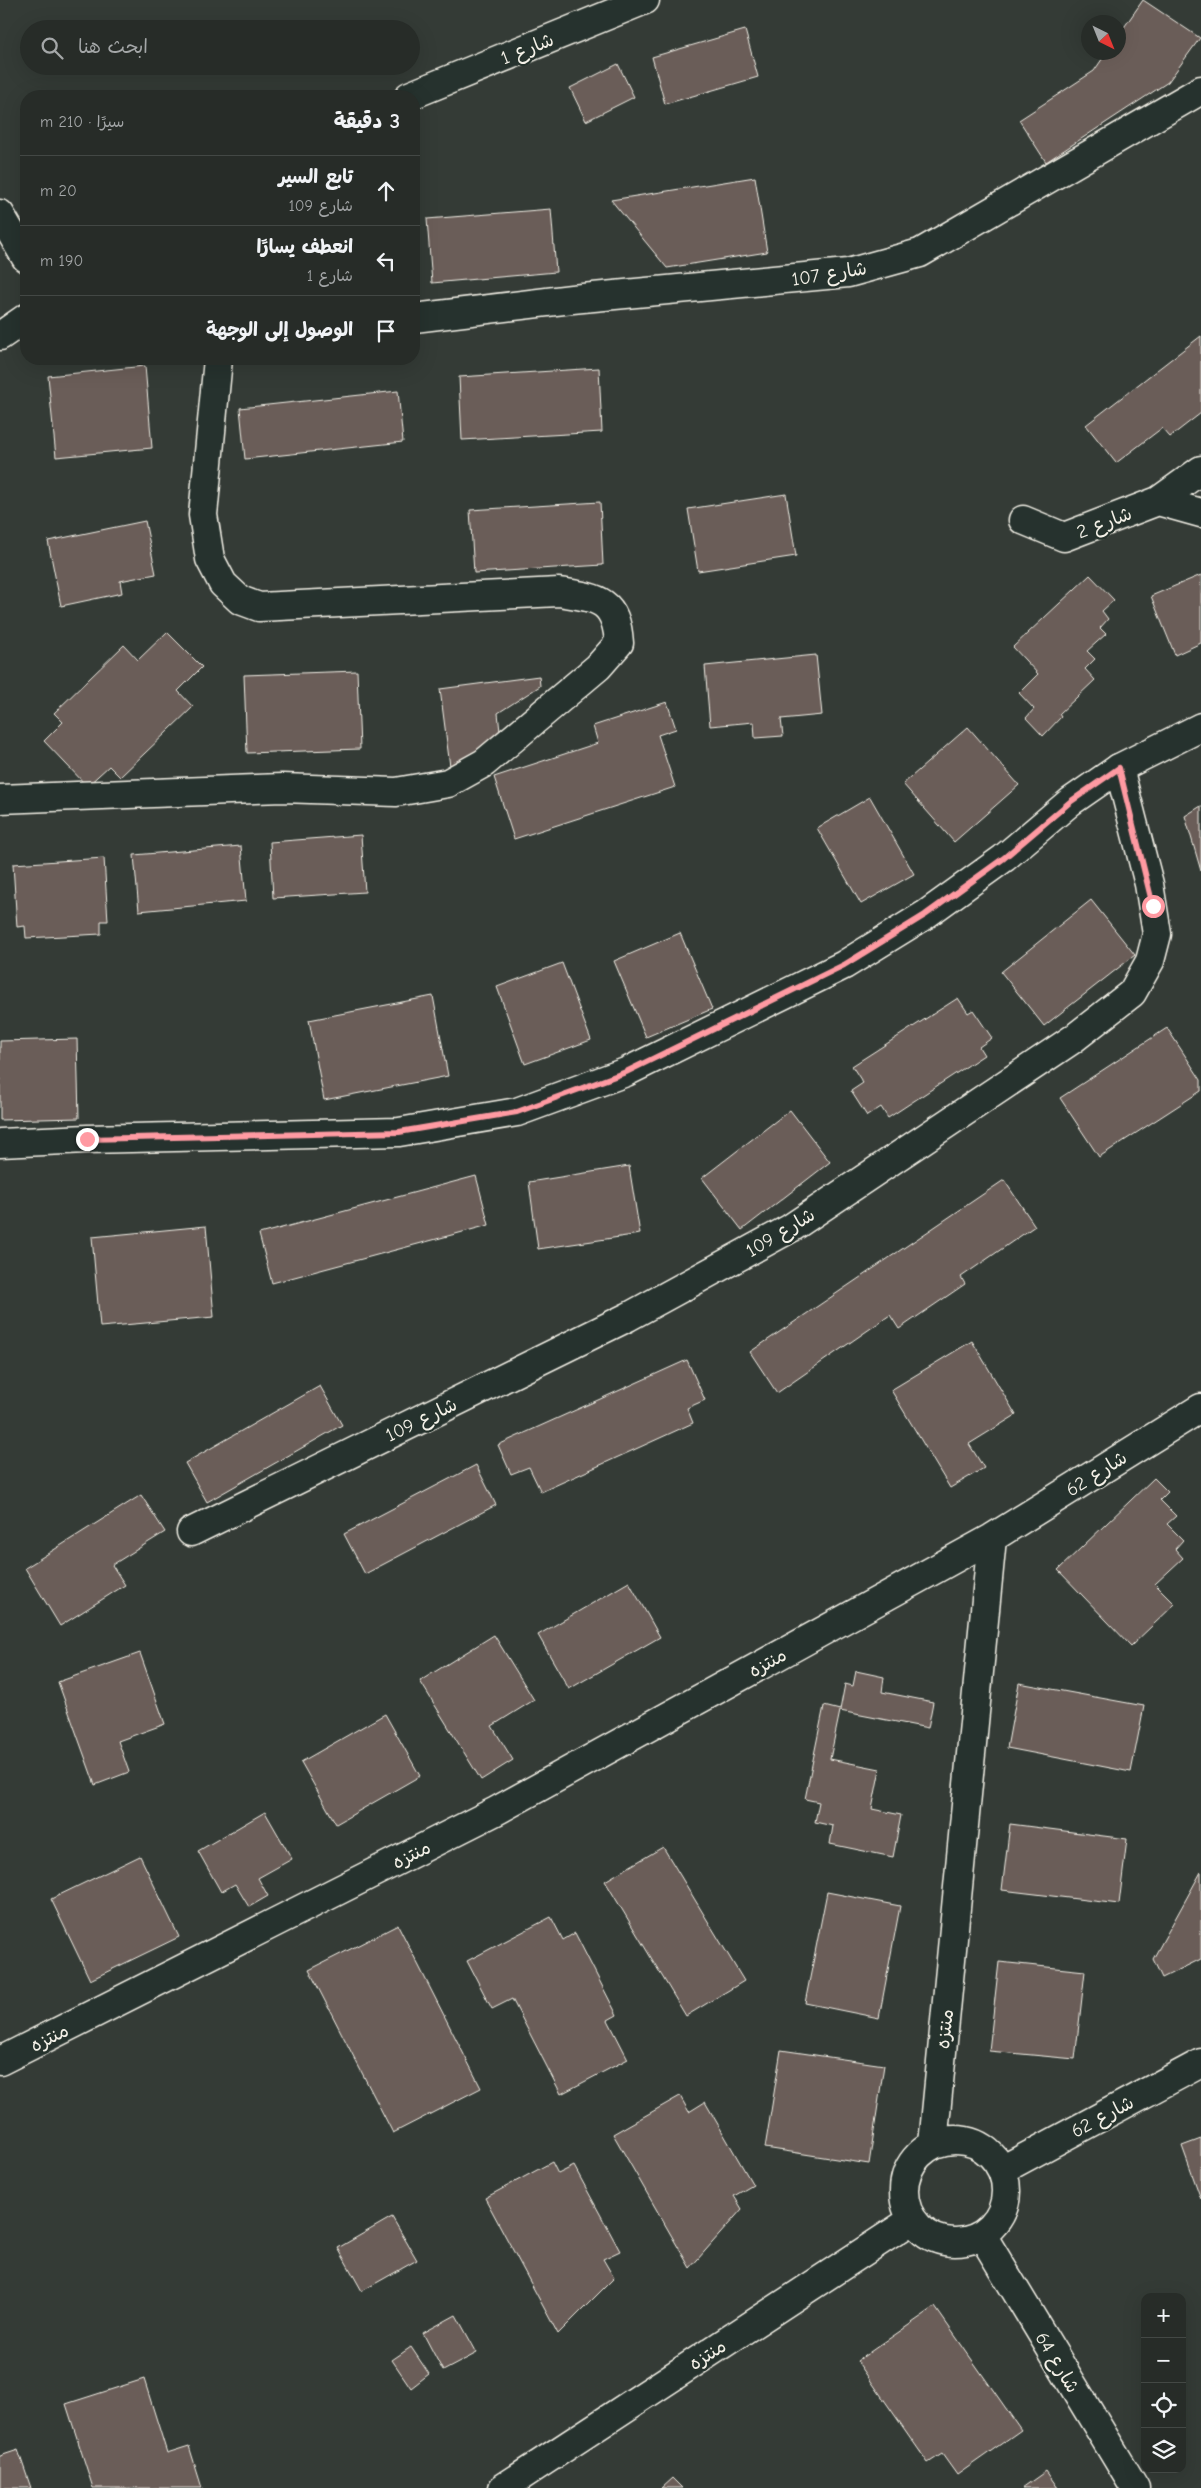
<!DOCTYPE html>
<html lang="ar">
<meta charset="utf-8">
<style>
:root{--surface:#272c28;--page:#2f3430;--text:#f1f3f6;--muted:#a4a7a8;--line:#434845}
body{margin:0;font-family:"Comic Neue","Playpen Sans Arabic",sans-serif;background:var(--page);color:var(--text);direction:rtl}
.controls{position:absolute;right:15px;bottom:15px;display:grid;overflow:hidden;border-radius:10px;box-shadow:0 5px 20px #0002}
.controls button{width:45px;height:45px;display:grid;place-items:center;padding:0;border:0;border-bottom:1px solid var(--line);background:var(--surface);color:var(--text);font:25px sans-serif}
.compass{position:absolute;left:1081px;top:15px;width:45px;height:45px;border-radius:50%;background:var(--surface);box-shadow:0 5px 20px #0002;rotate:137deg}
.stop{position:absolute;width:15px;height:15px;margin:-11px;border:4px solid #ff9aa2;border-radius:50%;background:#fff}
.stop.end{background:#ff9aa2;border-color:#fff;box-shadow:0 1px 5px #0008}
.list{margin:0;padding:0;list-style:none}
h2{display:flex;justify-content:space-between;align-items:center;height:65px;margin:0;padding:0 20px;font-size:21px}
h2 small{font-size:16px;font-weight:400;color:var(--muted)}
.list li{display:grid;grid-template-columns:32px 1fr auto;gap:15px;align-items:center;box-sizing:border-box;height:70px;padding:0 20px;border-top:1px solid var(--line)}
.list b{display:block;font-size:19px;white-space:nowrap}
.list p{margin:0;font-size:16px;white-space:nowrap;color:var(--muted)}
.list em{font-size:16px;font-style:normal;color:var(--muted)}
.icon{flex:none;width:28px;height:28px;fill:none;stroke:currentColor;stroke-width:2;stroke-linecap:round;stroke-linejoin:round}
.map{position:relative;flex:none;width:1201px;height:2488px;overflow:hidden;direction:ltr}
.search{position:absolute;background:var(--surface);box-shadow:0 5px 20px #0002;left:20px;top:20px;width:400px;height:55px;display:flex;align-items:center;gap:12px;box-sizing:border-box;padding:0 18px;border-radius:28px;color:var(--muted);font-size:19px}
.panel{position:absolute;background:var(--surface);box-shadow:0 5px 20px #0002;left:20px;top:90px;width:400px;height:275px;border-radius:20px;direction:rtl}
.map>svg:first-child{display:block}
.building{fill:#6a5d59;stroke:#f4f1e8}
.lines{fill:none;stroke-linecap:round;stroke-linejoin:round}
.street-casing{stroke:#f4f1e8;stroke-width:31}
.secondary-casing{stroke:#f4f1e8;stroke-width:31}
.street{stroke:#26332d;stroke-width:28}
.secondary{stroke:#26332d;stroke-width:28}
.route{stroke:#ff9aa2;stroke-width:6}
.labels{text-anchor:middle;stroke-width:4.5;stroke-linejoin:round;paint-order:stroke}
.street-label{font-size:19px;fill:#f4f1e8;stroke:#26332d}
</style>
<div class="map">
<svg width="1201" height="2488" viewBox="0 0 1201 2488">
<rect width="100%" height="100%" fill="#343b36"/>
<filter id="ink" filterUnits="userSpaceOnUse"><feTurbulence type="fractalNoise" baseFrequency=".02" numOctaves="2"/><feDisplacementMap in="SourceGraphic" scale="10" xChannelSelector="R" yChannelSelector="G"/><feConvolveMatrix kernelMatrix="1 2 1 2 8 2 1 2 1" color-interpolation-filters="sRGB"/></filter>
<g filter="url(#ink)">
<path class="building" d="M1143 0 1200 38 1168 82 1046 162 1019 120 1094 71 1107 52H1118V36Z
M745 30 758 77 665 104 652 57Z
M618 64 634 97 586 121 570 88Z
M755 177 767 252 667 268 611 200Z
M551 209 556 272 432 283 427 219Z
M1201 336V413L1170 437 1162 428 1116 463 1086 425Z
M145 366 152 448 56 457 48 376Z
M599 368 602 432 462 440 459 377Z
M398 391 403 442 245 459 240 408Z
M786 494 796 556 698 571 688 509Z
M600 502 603 565 474 573 470 510Z
M145 521 156 574 120 581 122 593 61 606 48 541Z
M1090 575 1114 600 1102 611 1108 619 1100 628 1106 634 1087 651 1095 659 1085 669 1095 680 1059 714 1061 717 1043 736 1026 718 1034 709 1019 693 1038 674 1013 647Z
M1201 575V643L1175 655 1151 596Z
M167 632 202 667 178 691 193 707 120 777 109 766 87 786 44 741 63 722 54 713 124 645 138 660Z
M816 655 822 715 781 719 783 736 755 738 754 722 710 726 705 666Z
M357 671 360 749 247 753 244 675Z
M539 676 540 686 498 713 501 741 451 774 440 689Z
M667 702 676 729 658 735 675 787 514 839 494 777 598 743 593 726Z
M968 727 1019 785 954 842 903 784Z
M870 797 914 874 861 904 817 828Z
M1201 806V871L1185 816Z
M361 835 365 892 273 898 270 842Z
M241 846 246 901 139 911 134 855Z
M104 858 108 921H101V934L26 938 25 926 17 927 13 864Z
M1091 900 1135 955 1044 1026 1001 972Z
M680 933 712 1009 646 1037 614 961Z
M562 963 591 1040 525 1064 497 987Z
M433 996 448 1076 324 1100 309 1020Z
M958 998 968 1013 973 1010 992 1038 979 1047 984 1055 888 1118 881 1107 867 1116 851 1091 863 1083 852 1066Z
M1167 1028 1201 1080V1091L1099 1157 1060 1098Z
M77 1039 79 1118 0 1120V1041Z
M790 1110 830 1162 742 1230 702 1178Z
M629 1166 640 1234 538 1249 529 1182Z
M476 1176 489 1225 272 1283 259 1234Z
M1004 1180 1035 1226 961 1277 965 1284 899 1329 890 1315 777 1393 750 1352Z
M206 1226 214 1317 100 1327 92 1237Z
M972 1341 1016 1415 969 1444 984 1468 950 1488 891 1390Z
M687 1360 705 1400 687 1408 693 1423 541 1492 529 1467 511 1474 498 1445Z
M320 1386 342 1425 207 1502 185 1463Z
M476 1465 496 1505 365 1574 344 1534Z
M1154 1478 1168 1492 1160 1500 1176 1516 1167 1524 1183 1540 1175 1549 1183 1558 1155 1584 1175 1604 1131 1646 1058 1570Z
M141 1495 165 1532 112 1565 125 1585 60 1626 25 1568Z
M629 1582 660 1637 569 1689 538 1635Z
M494 1635 534 1700 492 1726 513 1760 481 1780 420 1681Z
M140 1653 165 1724 118 1741 129 1772 95 1785 58 1682Z
M856 1671 884 1677 882 1692 933 1702 928 1728 840 1711 830 1759 880 1769 872 1809 901 1815 893 1857 830 1844 833 1826 815 1822 819 1802 805 1799 824 1706 840 1710 845 1684 853 1686Z
M1019 1683 1144 1706 1131 1772 1007 1748Z
M385 1714 420 1776 336 1824 301 1762Z
M265 1812 292 1859 258 1878 268 1896 249 1907 235 1884 221 1892 198 1851Z
M1010 1824 1127 1839 1119 1904 1002 1890Z
M663 1847 744 1981 686 2016 605 1881Z
M140 1856 179 1937 90 1980 51 1899Z
M1201 1872V1959L1162 1978 1153 1959Z
M827 1892 900 1906 879 2018 805 2003Z
M551 1917 563 1940 575 1933 617 2015 608 2020 628 2059 561 2094 512 1999 492 2009 467 1961Z
M398 1925 481 2088 393 2133 309 1970Z
M999 1962 1085 1971 1075 2059 989 2051Z
M781 2050 884 2065 869 2164 765 2148Z
M680 2096 689 2112 705 2102 753 2185 734 2196 742 2209 690 2268 613 2134Z
M1201 2139V2199L1182 2146Z
M552 2162 558 2174 574 2166 620 2251 603 2259 614 2278 558 2334 485 2198Z
M392 2217 417 2260 362 2291 338 2248Z
M935 2307 1021 2430 957 2475 942 2454 928 2463 857 2361Z
M456 2315 477 2353 443 2371 423 2333Z
M411 2347 429 2374 411 2388 392 2360Z
M144 2379 167 2453 189 2446 202 2488H93L66 2404Z
M18 2450 31 2488H0V2456Z
M1046 2471 1058 2488H1022Z
M672 2478 682 2488H661Z"/>
<g class="lines">
<defs>
<path id="street" d="M0 214 26 258
M414 318 572 299 848 273 920 253 1201 90
M1158 501 1201 470
M1023 520 1064 537 1158 501 1201 513
M0 799 282 788 396 792 448 783 484 763 598 667 619 643C616 599 598 598 559 592L259 607 240 600 223 584 210 559 203 515 218 359
M191 1532 628 1317 791 1228 1073 1039 1132 993 1150 961 1157 934 1149 884 1119 768
M0 2061 496 1811 992 1538 1201 1408
M904 2191a51 51 0 1 1 102 0a51 51 0 1 1-102 0Z
M933 2144 992 1538
M1002 2170 1201 2063
M982 2235 1135 2488
M503 2488 912 2220"/>
<path id="secondary" d="M409 96 645 0
M0 336 26 318
M0 1143 87 1139 399 1132 517 1112 626 1072 844 965 925 915 1004 858 1070 802 1119 768 1201 727"/>
</defs>
<use href="#street" class="street-casing"/>
<use href="#secondary" class="secondary-casing"/>
<use href="#street" class="street"/>
<use href="#secondary" class="secondary"/>
</g>
</g>
<g class="lines" filter="url(#ink)">
<path class="route" d="M87 1139 399 1132 517 1112 626 1072 844 965 925 915 1004 858 1070 802 1119 768 1153 906"/>
</g>
<g class="labels">
<g class="street-label">
<text transform="translate(527 48) rotate(-22)" y="7">شارع 1</text>
<text transform="translate(829 273) rotate(-9)" y="7">شارع 107</text>
<text transform="translate(1104 522) rotate(-21)" y="7">شارع 2</text>
<text transform="translate(780 1232) rotate(-31)" y="7">شارع 109</text>
<text transform="translate(421 1419) rotate(-26)" y="7">شارع 109</text>
<text transform="translate(1096 1473) rotate(-32)" y="7">شارع 62</text>
<text transform="translate(767 1662) rotate(-29)" y="7">منتزه</text>
<text transform="translate(411 1854) rotate(-27)" y="7">منتزه</text>
<text transform="translate(944 2029) rotate(-84)" y="7">منتزه</text>
<text transform="translate(49 2037) rotate(-27)" y="7">منتزه</text>
<text transform="translate(1102 2116) rotate(-28)" y="7">شارع 62</text>
<text transform="translate(707 2354) rotate(-33)" y="7">منتزه</text>
<text transform="translate(1058 2362) rotate(59)" y="7">شارع 64</text>
</g>
</g>
</svg>
<div class="controls">
<button>+</button>
<button>−</button>
<button><svg class="icon" aria-label="locate" viewBox="0 0 24 24"><circle cx="12" cy="12" r="6"/><path d="M12 2v4M12 18v4M2 12h4M18 12h4"/></svg></button>
<button><svg class="icon" aria-label="layers" viewBox="0 0 24 24"><path d="M12 4l9 5-9 5-9-5zM3 14l9 5 9-5"/></svg></button>
</div>
<svg class="compass" viewBox="-18 -18 36 36"><path d="M0-13l5 13h-10z" fill="#e53935"/><path d="M0 13l5-13h-10z" fill="#a4a7a8"/></svg>
<div class="stop" style="left:1153px;top:906px"></div>
<div class="stop end" style="left:87px;top:1139px"></div>
<div class="search"><svg class="icon" aria-label="search" viewBox="0 0 24 24"><circle cx="10" cy="10" r="6"/><path d="M15 15l6 6"/></svg>ابحث هنا</div>
<section class="panel">
<h2>3 دقيقة<small>سيرًا · 210 m</small></h2>
<ul class="list">
<li><svg class="icon" aria-label="ahead" viewBox="0 0 24 24"><path d="M12 20V5M6 11l6-6 6 6"/></svg><div><b>تابع السير</b><p>شارع 109</p></div><em>20 m</em></li>
<li><svg class="icon" aria-label="left" viewBox="0 0 24 24"><path d="M17 20v-9H6M10 6l-5 5 5 5"/></svg><div><b>انعطف يسارًا</b><p>شارع 1</p></div><em>190 m</em></li>
<li><svg class="icon" aria-label="arrive" viewBox="0 0 24 24"><path d="M6 21V4h12l-3 4 3 4H6"/></svg><div><b>الوصول إلى الوجهة</b></div></li>
</ul>
</section>
</div>
